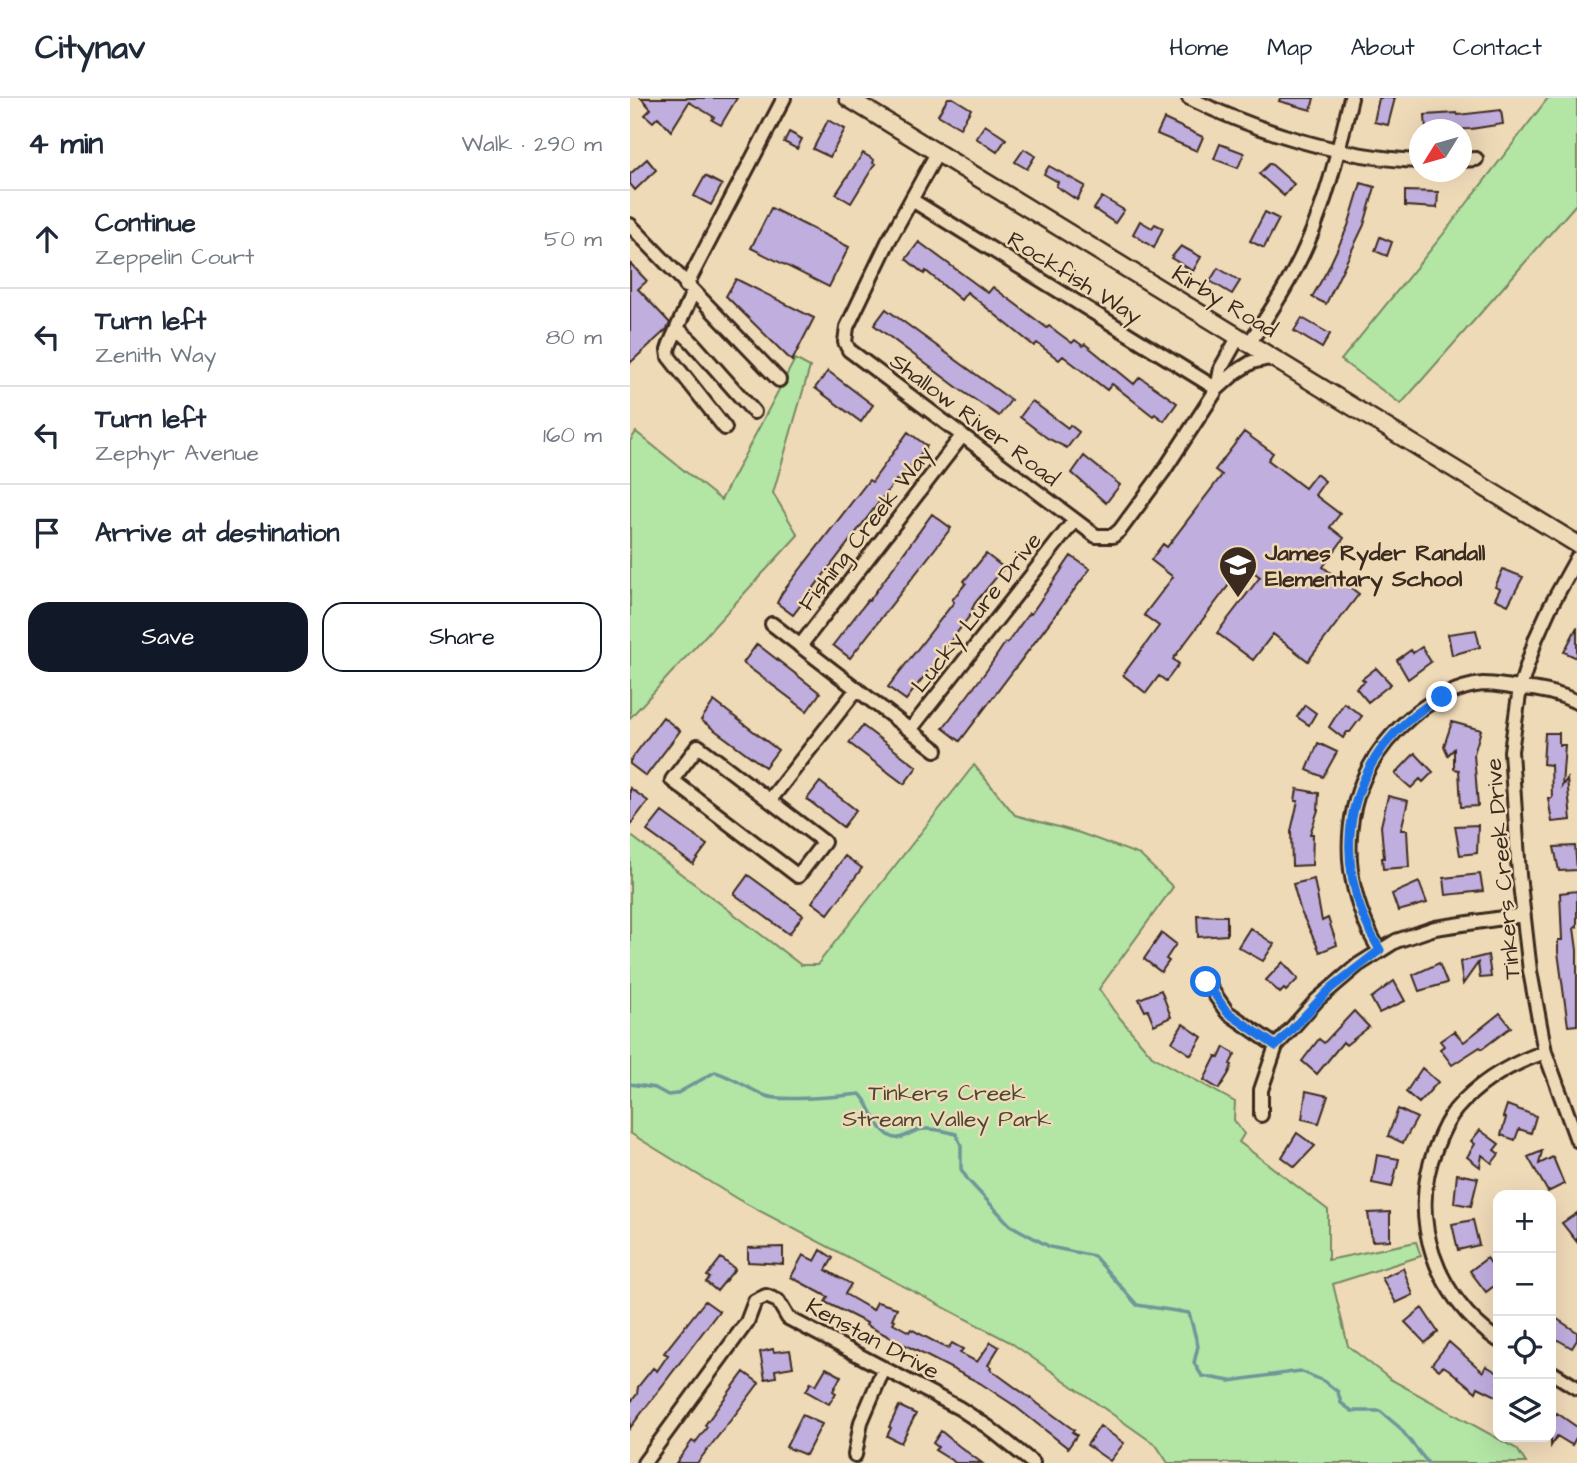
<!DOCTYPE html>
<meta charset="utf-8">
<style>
:root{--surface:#fff;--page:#f6f6f7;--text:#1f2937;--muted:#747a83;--line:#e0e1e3;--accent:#111827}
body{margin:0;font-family:"Architects Daughter",sans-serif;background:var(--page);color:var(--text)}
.controls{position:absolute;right:21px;bottom:21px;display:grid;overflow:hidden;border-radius:14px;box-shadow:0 7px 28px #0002}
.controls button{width:63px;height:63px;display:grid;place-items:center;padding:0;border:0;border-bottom:2px solid var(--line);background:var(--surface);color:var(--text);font:35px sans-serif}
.compass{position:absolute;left:779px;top:21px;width:63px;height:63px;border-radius:50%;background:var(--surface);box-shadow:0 7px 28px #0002;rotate:233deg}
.stop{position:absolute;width:21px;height:21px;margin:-16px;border:5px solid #1a73e8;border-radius:50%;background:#fff}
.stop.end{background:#1a73e8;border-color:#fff;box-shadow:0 2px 7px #0008}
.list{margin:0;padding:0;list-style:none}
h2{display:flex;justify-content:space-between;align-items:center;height:91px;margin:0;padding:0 28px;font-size:30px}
h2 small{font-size:23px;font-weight:400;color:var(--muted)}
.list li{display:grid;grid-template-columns:46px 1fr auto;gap:21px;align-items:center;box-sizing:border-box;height:98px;padding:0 28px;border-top:2px solid var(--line)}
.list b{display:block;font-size:26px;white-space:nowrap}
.list p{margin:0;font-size:23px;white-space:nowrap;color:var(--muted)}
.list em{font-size:23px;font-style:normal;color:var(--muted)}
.actions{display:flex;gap:14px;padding:21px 28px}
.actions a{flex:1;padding:16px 0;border:2px solid var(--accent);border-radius:21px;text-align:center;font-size:24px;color:var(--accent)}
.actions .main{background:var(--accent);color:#fff}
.icon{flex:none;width:38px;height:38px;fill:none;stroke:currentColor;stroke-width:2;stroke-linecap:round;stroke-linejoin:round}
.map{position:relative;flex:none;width:947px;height:1365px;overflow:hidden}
header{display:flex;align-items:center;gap:42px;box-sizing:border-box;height:98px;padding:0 35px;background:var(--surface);border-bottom:2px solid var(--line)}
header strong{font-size:33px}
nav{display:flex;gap:38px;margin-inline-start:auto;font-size:24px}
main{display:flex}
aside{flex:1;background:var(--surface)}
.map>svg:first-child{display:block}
.green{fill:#b3e5a5;stroke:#778862;stroke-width:2}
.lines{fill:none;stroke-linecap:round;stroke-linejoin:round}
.stream{stroke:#6e9799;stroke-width:3.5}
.building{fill:#c0aedf;stroke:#3b2a1e;stroke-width:2}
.minor-casing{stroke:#3b2a1e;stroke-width:18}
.major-casing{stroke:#3b2a1e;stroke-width:21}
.minor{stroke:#efdab8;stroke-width:12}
.major{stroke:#efdab8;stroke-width:16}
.route{stroke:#1a73e8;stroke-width:9}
.labels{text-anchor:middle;stroke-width:5;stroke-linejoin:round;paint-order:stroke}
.street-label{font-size:23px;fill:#3b2a1e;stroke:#efdab8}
.poi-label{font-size:23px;font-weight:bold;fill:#3b2a1e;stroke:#efdab8;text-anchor:start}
.park-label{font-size:23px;fill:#4d4632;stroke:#efdab8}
</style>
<header>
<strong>Citynav</strong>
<nav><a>Home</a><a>Map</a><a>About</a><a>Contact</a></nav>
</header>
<main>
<aside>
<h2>4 min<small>Walk · 290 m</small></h2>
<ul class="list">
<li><svg class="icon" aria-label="ahead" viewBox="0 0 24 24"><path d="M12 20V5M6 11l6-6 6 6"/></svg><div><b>Continue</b><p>Zeppelin Court</p></div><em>50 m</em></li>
<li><svg class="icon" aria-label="left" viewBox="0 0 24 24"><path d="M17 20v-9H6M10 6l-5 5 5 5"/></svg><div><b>Turn left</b><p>Zenith Way</p></div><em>80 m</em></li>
<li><svg class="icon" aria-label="left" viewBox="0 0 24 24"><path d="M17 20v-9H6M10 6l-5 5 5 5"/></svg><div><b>Turn left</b><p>Zephyr Avenue</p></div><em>160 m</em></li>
<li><svg class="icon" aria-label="arrive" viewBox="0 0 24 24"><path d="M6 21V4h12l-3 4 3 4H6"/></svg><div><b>Arrive at destination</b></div></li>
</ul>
<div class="actions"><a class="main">Save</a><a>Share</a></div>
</aside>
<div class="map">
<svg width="947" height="1365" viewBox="0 0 947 1365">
<rect width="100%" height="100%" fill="#efdab8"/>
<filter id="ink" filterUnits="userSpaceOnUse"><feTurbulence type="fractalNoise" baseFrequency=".0143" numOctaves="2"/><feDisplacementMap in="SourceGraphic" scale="14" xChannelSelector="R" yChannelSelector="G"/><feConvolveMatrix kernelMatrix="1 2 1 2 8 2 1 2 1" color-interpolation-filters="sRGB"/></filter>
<g filter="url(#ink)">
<path class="green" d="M918 0H947V105L771 306 711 262 811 139Z
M165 261 180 269 143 395 168 437 0 620V343L6 334 91 402Z
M344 667 385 717 450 735 510 757 543 789 469 891 484 913 522 958 605 1004 604 1022 614 1036 609 1044 698 1112V1162L786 1144 791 1158 703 1186 718 1248 760 1281 887 1351 896 1365H538L526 1347 380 1244 109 1102 0 1035V737L171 867H187Z"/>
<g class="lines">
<path class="stream" d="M0 986 25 990 38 997 46 996 85 974C103 979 118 991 136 998 152 1004 210 998 230 996 241 1007 243 1023 254 1033 268 1047 274 1037 288 1032 300 1029 315 1033 326 1036L331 1047V1071L338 1082 380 1127 420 1149 464 1158 507 1207 559 1215 568 1248 564 1265 572 1278 600 1283 670 1273 694 1283 708 1294 711 1305 722 1313H750L769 1329 798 1365"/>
</g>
<path class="building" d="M11 0H107L91 27 82 22 84 19 59 4 41 33 28 19 23 24 15 17 21 11Z
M318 0H323L341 11 330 30 308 17Z
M650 0H684L681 12 649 3Z
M749 0H765L758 27 744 24Z
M871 12 873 26 841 31 796 32 795 17 827 15 828 17Z
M534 21 573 39 567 53 527 36Z
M198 22 215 31 200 59 183 51Z
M355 27 376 41 367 54 346 40Z
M159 34 172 41 167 51 154 44Z
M590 46 614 55 608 70 584 61Z
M394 51 405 58 397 71 385 64Z
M233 55 244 62 243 65 245 66 221 105 206 96Z
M17 61 26 72 5 92 0 86V76Z
M640 65 664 86 654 98 629 76Z
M419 68 455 88 447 102 426 88 428 84 414 76Z
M75 78 92 87 81 107 64 98Z
M731 85 745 89 734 127 696 206 682 199 698 171 718 128Z
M775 93 808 94 807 110 775 108Z
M472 99 494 112 485 125 464 111Z
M141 110 219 149 199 189 121 150Z
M635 114 649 121 634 150 620 143Z
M510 123 522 130 525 126 533 130 524 150 503 136Z
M750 139 762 144 757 158 745 153Z
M289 144 358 195 363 189 417 230 419 228 442 245 445 242 453 248 455 246 504 286 510 279 547 305 534 323 525 316 523 318 482 286 477 292 433 258 429 262 407 245 404 248 337 194 331 202 296 173 294 176 276 161Z
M551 148 571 159 563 173 541 160Z
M0 165 17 183 8 191 40 225 37 231 0 265Z
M588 170 610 183 602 196 580 183Z
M106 181 184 220 162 263 96 198Z
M256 211 381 302 369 318 332 293 244 227Z
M672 220 700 236 692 250 664 233Z
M198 273 243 307 231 324 185 290Z
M402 303 438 330 440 327 449 334 437 350 417 340 390 319Z
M278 334 297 348 268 384 266 382 163 517 147 505 152 495 239 382 242 384Z
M614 334 643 355 638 362 675 390 686 376 695 383 685 397 710 416 700 429 714 440 693 469 729 496 678 563 643 536 623 562 587 535 630 479 614 467 543 561 549 566 536 583 529 578 516 595 493 577 529 528 514 517 543 479 521 462 533 446 537 449 592 377 585 372Z
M454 358 490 387 476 405 442 375Z
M302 416 321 430 220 560 203 547 238 502 239 503Z
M356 456 374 470 345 505 342 511 344 512 276 602 258 589 324 504 322 502 336 485 334 483Z
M441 458 460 471 330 643 313 630 357 572 375 545 378 544 399 515 401 516Z
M873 471 893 479 878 507 865 501 870 491 865 489Z
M947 529V560L934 554Z
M846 532 850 549 822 557 818 536Z
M127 546 190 595 177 613 113 565Z
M792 549 801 564 778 581 767 562 781 552 783 555Z
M746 570 761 586 738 604 726 590 735 583 732 581Z
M84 603 148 652 135 669 71 622Z
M714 605 732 618 720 634H717L713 640 699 629Z
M675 607 686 615 679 627 667 619Z
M33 619 50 633 16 678 0 666V663Z
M822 624 851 632 844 656 848 708 831 709 829 672 824 671V651L818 657 814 648Z
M233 628 287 669 274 686 219 645Z
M915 635H929V647H935L932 688 937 681 941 722 922 724 918 700H922L921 667 913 666Z
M688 645 707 654 693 679 677 672Z
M785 655 803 674 793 684 790 681 781 690 765 676Z
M190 684 226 712 213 729 177 701Z
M0 690 18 703 0 727Z
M667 691 689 695 688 712 680 736H683L682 767 662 768 661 733 668 703H665Z
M758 698 778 703 771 732H777L779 769 753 771 752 760H754L751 728Z
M32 714 77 747 63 766 17 733Z
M848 727 847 755 830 757 825 728Z
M945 748 947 772 929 773 924 749Z
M215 758 232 770 198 816 182 804Z
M850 776 853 793 816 797 814 780Z
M118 777 173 817 159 836 104 796Z
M684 781 692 823 698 820 707 847 690 854 671 814 663 786Z
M789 784 797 805 768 813 762 796Z
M947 793V829L944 830 947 852V927L938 928 928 854V842H932L930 795Z
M567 817 597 818V837L568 839Z
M620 830 644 846 633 863 608 849Z
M532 835 546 846 536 861 539 863 531 874 514 861Z
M858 857 861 879 850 880 848 865 833 886 830 864Z
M653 864 668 881 656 893 654 891 650 895 636 882Z
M809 865 817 885 789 893 783 877Z
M764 883 775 903 749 915 741 900Z
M531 892 541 919 524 927 518 912 515 913 509 901Z
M724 913 739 929 716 947 713 944 687 976 672 963 689 941 694 945Z
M870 915 881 929 852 951 850 949 822 967 810 951 814 948 810 943 824 933 834 944Z
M553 926 572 939 561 957 542 944Z
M594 949 605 956 600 966 602 967 599 975 589 991 574 982 586 958 589 960Z
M792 970 808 984 789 1005 776 994Z
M676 993 698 998 689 1025 672 1021Z
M877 1007 906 1018 901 1035 889 1031 885 1042 871 1037 876 1020 873 1019Z
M768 1011 787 1020 773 1045 758 1038Z
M850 1032 869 1046 864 1052 869 1056 862 1065 852 1057 850 1069 837 1059 845 1046 841 1043Z
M667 1035 685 1048 665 1069 652 1059Z
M912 1053 909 1066 923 1059 934 1086 918 1094 898 1059Z
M747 1057 769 1061 762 1089 742 1085Z
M827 1076 848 1080 841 1108 824 1105Z
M760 1114V1142L742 1143 738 1115Z
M947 1115V1144L932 1125Z
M843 1122 849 1147 828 1152 822 1126Z
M153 1149V1166L118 1164V1150Z
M191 1152 203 1160 196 1172 221 1186 215 1196 243 1212 247 1204 267 1210 262 1221 265 1222 263 1225 279 1234 281 1231 318 1251 322 1245 333 1251 330 1255 347 1264 361 1244 369 1249 358 1267 361 1269 360 1271 444 1332 442 1334 447 1337 438 1350 382 1306 350 1285 236 1227 237 1225 195 1204 198 1199 161 1179 173 1157 185 1163Z
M91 1160 105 1171 87 1193 76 1184 80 1180 77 1178Z
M857 1160 868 1175V1185L856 1194 840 1173Z
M773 1170 783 1197 766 1205 752 1180Z
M75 1203 89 1213 0 1330V1305L7 1296 8 1289 23 1270 27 1273 38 1257 34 1255Z
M792 1210 808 1234 795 1245 775 1224Z
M921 1217 947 1234V1242L942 1250 921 1238Z
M819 1244 853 1274 856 1268 868 1275V1299L848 1289 846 1294 818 1271 813 1268 809 1272 802 1266Z
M143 1251 144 1254 160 1252 163 1269 145 1272 146 1279 135 1281 130 1254Z
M196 1270 211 1278 203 1293 206 1295 199 1306 176 1293 181 1284 186 1287Z
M114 1274 129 1285 111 1309 67 1365H46L62 1343 65 1345 77 1329 75 1327Z
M269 1308 286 1316 271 1345 257 1338 261 1330 259 1329Z
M927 1315 947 1329V1338L942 1347 927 1338 921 1348V1325Z
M172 1317 192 1326 176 1357 156 1349Z
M470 1328 494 1345 480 1363 457 1347Z
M311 1333 329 1348 352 1365H326L305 1352 308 1349 303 1345Z"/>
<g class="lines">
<defs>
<path id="minor" d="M559 0C629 34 712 60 790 63
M307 55 258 144 217 229 215 244 219 252 466 438H483L490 432 533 374 587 291 606 274 622 264 644 259
M832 62 846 61
M282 102 587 291
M0 127 149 282
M56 188 154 0
M63 194 40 246 38 252 39 259 95 330
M48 231 61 243 124 314
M620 244C641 213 662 181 677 146 698 99 709 49 721 0
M587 291 591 270 609 238
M947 460 920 509 906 540 890 590 881 653 889 777 900 873 915 954 947 1042
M142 526 306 652
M170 548 332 338
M280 632 444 423
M68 648 194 744 168 778 42 682Z
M140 702 227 591
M749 852C703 773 709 680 781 619 800 603 828 588 853 586 866 586 878 589 890 590 912 591 928 595 947 604
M576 884 597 914 646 948
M631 1017V992L646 948 687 902 728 867 766 843 805 830 893 817
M868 1242C806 1200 777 1120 806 1049 811 1036 817 1022 826 1011 850 983 880 966 915 954
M921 1274 947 1290
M225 1357 231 1324 254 1270
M14 1365 117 1224 125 1203 136 1198 148 1203 158 1220 329 1310 358 1329 403 1365"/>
<path id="major" d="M218 0 947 446"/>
</defs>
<use href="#minor" class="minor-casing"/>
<use href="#major" class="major-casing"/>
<use href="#minor" class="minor"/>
<use href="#major" class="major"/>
</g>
</g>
<g class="lines" filter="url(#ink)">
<path class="route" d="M576 884 597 914 646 948 701 890 750 852C694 759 716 652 812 599"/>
</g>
<defs>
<symbol id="school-pin" viewBox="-11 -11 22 30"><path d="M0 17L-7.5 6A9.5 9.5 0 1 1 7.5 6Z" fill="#3b2a1e" stroke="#efdab8"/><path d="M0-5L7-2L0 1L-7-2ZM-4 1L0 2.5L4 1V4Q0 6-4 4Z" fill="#fff"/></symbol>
</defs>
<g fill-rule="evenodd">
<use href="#school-pin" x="586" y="445" width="44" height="60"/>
</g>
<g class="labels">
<g class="street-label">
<text transform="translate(445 179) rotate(32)" y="8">Rockfish Way</text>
<text transform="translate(595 203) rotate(31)" y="8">Kirby Road</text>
<text transform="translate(345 321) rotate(37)" y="8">Shallow River Road</text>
<text transform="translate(235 430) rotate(-52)" y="8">Fishing Creek Way</text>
<text transform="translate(346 514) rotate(-52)" y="8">Lucky Lure Drive</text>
<text transform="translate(872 771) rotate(-95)" y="8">Tinkers Creek Drive</text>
<text transform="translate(243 1240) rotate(28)" y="8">Kenstan Drive</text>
</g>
<g class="poi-label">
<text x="635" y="462">James Ryder Randall<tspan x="635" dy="26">Elementary School</tspan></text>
</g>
<g class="park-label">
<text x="317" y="1002">Tinkers Creek<tspan x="317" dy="26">Stream Valley Park</tspan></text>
</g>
</g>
</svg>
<div class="controls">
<button>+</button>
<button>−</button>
<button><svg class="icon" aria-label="locate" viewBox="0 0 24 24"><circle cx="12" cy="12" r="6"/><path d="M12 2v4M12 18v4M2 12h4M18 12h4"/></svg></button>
<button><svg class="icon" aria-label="layers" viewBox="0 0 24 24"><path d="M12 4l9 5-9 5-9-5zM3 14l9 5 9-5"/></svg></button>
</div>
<svg class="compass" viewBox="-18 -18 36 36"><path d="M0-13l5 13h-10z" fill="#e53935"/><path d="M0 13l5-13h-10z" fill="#747a83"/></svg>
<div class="stop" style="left:576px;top:884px"></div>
<div class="stop end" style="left:812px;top:599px"></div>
</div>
</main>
